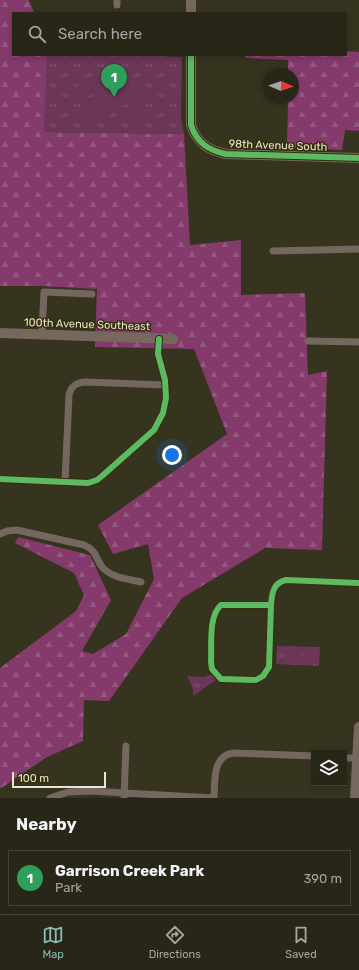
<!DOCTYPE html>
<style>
:root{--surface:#282617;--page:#343224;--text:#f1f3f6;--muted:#a5a5a1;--line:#444336;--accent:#8bbbb9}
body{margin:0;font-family:Rubik,sans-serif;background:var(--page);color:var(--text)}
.controls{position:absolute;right:12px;bottom:12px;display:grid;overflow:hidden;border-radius:0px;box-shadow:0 2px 6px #0003}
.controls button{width:36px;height:36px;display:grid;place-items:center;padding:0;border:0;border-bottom:1px solid var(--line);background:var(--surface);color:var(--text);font:20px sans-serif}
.compass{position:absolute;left:263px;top:68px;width:36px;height:36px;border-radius:50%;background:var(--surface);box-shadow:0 2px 6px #0003;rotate:92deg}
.scale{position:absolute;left:12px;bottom:10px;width:94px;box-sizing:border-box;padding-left:4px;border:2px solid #e8e5d2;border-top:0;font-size:11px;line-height:14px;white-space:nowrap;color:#e8e5d2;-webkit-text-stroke:3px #352f0b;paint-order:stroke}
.you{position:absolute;left:172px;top:455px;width:14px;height:14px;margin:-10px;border:3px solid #fff;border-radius:50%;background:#1a73e8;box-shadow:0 0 0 6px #1a73e833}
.badge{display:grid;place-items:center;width:26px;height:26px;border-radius:50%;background:var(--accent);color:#fff;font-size:13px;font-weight:700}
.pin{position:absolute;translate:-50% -33px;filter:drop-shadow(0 1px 2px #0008)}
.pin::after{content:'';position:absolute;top:21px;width:14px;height:12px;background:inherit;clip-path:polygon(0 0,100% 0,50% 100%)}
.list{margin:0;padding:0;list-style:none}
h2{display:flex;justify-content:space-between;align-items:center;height:52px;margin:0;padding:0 16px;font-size:17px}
h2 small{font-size:13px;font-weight:400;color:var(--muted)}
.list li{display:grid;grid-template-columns:26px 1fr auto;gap:12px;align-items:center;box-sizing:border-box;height:56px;margin:0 8px 8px;padding:0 8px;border:1px solid var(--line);border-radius:0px}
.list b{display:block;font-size:15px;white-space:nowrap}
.list p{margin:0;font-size:13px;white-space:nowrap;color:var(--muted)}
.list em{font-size:13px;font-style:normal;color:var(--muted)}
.icon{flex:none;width:22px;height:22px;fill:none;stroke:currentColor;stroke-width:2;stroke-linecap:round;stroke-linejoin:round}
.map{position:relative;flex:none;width:359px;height:798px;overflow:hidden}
.search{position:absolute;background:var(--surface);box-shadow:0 2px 6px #0003;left:12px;right:12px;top:12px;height:44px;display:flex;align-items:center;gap:10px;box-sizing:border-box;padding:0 14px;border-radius:0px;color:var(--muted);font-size:15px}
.sheet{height:116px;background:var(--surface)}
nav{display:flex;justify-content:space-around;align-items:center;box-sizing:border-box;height:56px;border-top:1px solid var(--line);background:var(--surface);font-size:11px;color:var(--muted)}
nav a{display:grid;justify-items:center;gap:2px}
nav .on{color:var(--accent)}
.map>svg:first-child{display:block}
.forest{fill:url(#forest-firs)}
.park{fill:url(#park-tufts)}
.garden{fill:#6c3658}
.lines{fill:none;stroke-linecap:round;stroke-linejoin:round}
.street{stroke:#74675f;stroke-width:7}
.secondary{stroke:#76685d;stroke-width:10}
.cycleway-casing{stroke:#352f0b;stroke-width:8}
.cycleway{stroke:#5cba63;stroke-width:6}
.labels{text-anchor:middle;stroke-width:3;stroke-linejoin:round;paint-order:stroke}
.street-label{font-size:11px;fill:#e8e5d2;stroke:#352f0b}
</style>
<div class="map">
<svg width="359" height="798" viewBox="0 0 359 798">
<defs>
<pattern id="forest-firs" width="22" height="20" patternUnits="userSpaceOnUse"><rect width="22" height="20" fill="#843a6b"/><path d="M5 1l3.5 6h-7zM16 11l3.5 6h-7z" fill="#95567f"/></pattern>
<pattern id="park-tufts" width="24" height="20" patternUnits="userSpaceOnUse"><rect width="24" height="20" fill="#6c3658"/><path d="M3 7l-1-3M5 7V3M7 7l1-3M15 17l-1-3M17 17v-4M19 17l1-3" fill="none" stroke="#81536f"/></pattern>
</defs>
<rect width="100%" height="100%" fill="#36331f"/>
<path class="forest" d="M0 0H29L34 13H13V55H47L45 132 184 134 190 245 241 240V295L305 293 308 375 327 371 322 550 265 548 182 598 109 701 84 700 83 741 47 757 0 789V668L76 611 84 595 74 573 15 543 18 537 90 555 111 600 82 651 93 654 126 634 154 579 148 544 113 554 98 525 227 434 194 349 95 347 97 289 41 286H0Z
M346 51 359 52V131L345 130 342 150 287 148 288 98H293V74H288V60L245 58V55H346Z"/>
<path class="park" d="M47 55H125L182 57 181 117 184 134 44 132Z
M277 646 320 647 319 666 276 664Z
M211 675 216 680 193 696C194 689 191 683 187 676L205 677Z"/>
<path class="garden" d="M138 78 139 88 117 90 116 80Z
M104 79 106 93 93 94 92 80Z
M89 81 91 95 78 96 77 82Z
M140 92 141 103 119 105 117 95Z
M105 96 106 106 84 109 83 99Z
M141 106 142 117 120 119 119 109Z
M107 110 108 120 86 123 84 112Z
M303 649 317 650V664L303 663Z"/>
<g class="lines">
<path class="street" d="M117 5V0
M273 251 359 249
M42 334 44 292 92 294
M308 341 359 342
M0 479 88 483 97 480 102 476 154 430 163 413 166 398 165 380 158 354 159 339
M65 482 69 395C71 386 76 383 85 382L165 385
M0 534 7 531 17 530 84 545C98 551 95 559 103 568 112 578 129 579 141 582
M271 605 269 667 263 676 256 680 221 679 212 669 211 662C212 646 208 616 221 605H271C272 593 273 583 286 580L359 583
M344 758H358
M50 798 68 792 90 791 214 798
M124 798 126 746
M214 798C215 782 212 756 233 753L314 756"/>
<path class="secondary" d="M191 13V0
M191 55V125C197 143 208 150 226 154L359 158
M0 333 173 339
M355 798 359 727"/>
<defs>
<path id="cycleway" d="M191 55V125C197 143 208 150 226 154L359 158
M0 479 88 483 97 480 102 476 154 430 163 413 166 398 165 380 158 354 159 339
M271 605 269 667 263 676 256 680 221 679 212 669 211 662C212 646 208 616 221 605H271C272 593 273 583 286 580L359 583"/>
</defs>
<use href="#cycleway" class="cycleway-casing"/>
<use href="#cycleway" class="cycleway"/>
</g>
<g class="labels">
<g class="street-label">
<text transform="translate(278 145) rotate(2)" y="4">98th Avenue South</text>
<text transform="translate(87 324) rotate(2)" y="4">100th Avenue Southeast</text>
</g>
</g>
</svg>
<div class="controls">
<button><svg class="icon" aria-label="layers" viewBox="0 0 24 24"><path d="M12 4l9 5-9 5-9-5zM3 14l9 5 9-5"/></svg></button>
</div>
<svg class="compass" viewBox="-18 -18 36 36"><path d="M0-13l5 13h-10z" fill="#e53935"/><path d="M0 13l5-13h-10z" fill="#a5a5a1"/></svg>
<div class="scale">100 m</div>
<div class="you"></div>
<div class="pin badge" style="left:114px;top:97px;background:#2e9e5b">1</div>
<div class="search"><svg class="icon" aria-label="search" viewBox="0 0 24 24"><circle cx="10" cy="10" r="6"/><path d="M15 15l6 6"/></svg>Search here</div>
</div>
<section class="sheet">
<h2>Nearby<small></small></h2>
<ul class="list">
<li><span class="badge" style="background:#2e9e5b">1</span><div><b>Garrison Creek Park</b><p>Park</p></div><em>390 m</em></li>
</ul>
</section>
<nav>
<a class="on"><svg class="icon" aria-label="map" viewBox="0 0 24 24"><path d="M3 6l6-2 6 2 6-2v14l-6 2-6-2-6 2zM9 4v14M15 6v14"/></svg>Map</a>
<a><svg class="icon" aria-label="directions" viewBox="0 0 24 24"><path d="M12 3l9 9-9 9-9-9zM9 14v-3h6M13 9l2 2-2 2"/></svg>Directions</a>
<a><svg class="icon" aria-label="saved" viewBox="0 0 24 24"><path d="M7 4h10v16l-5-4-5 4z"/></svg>Saved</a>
</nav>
